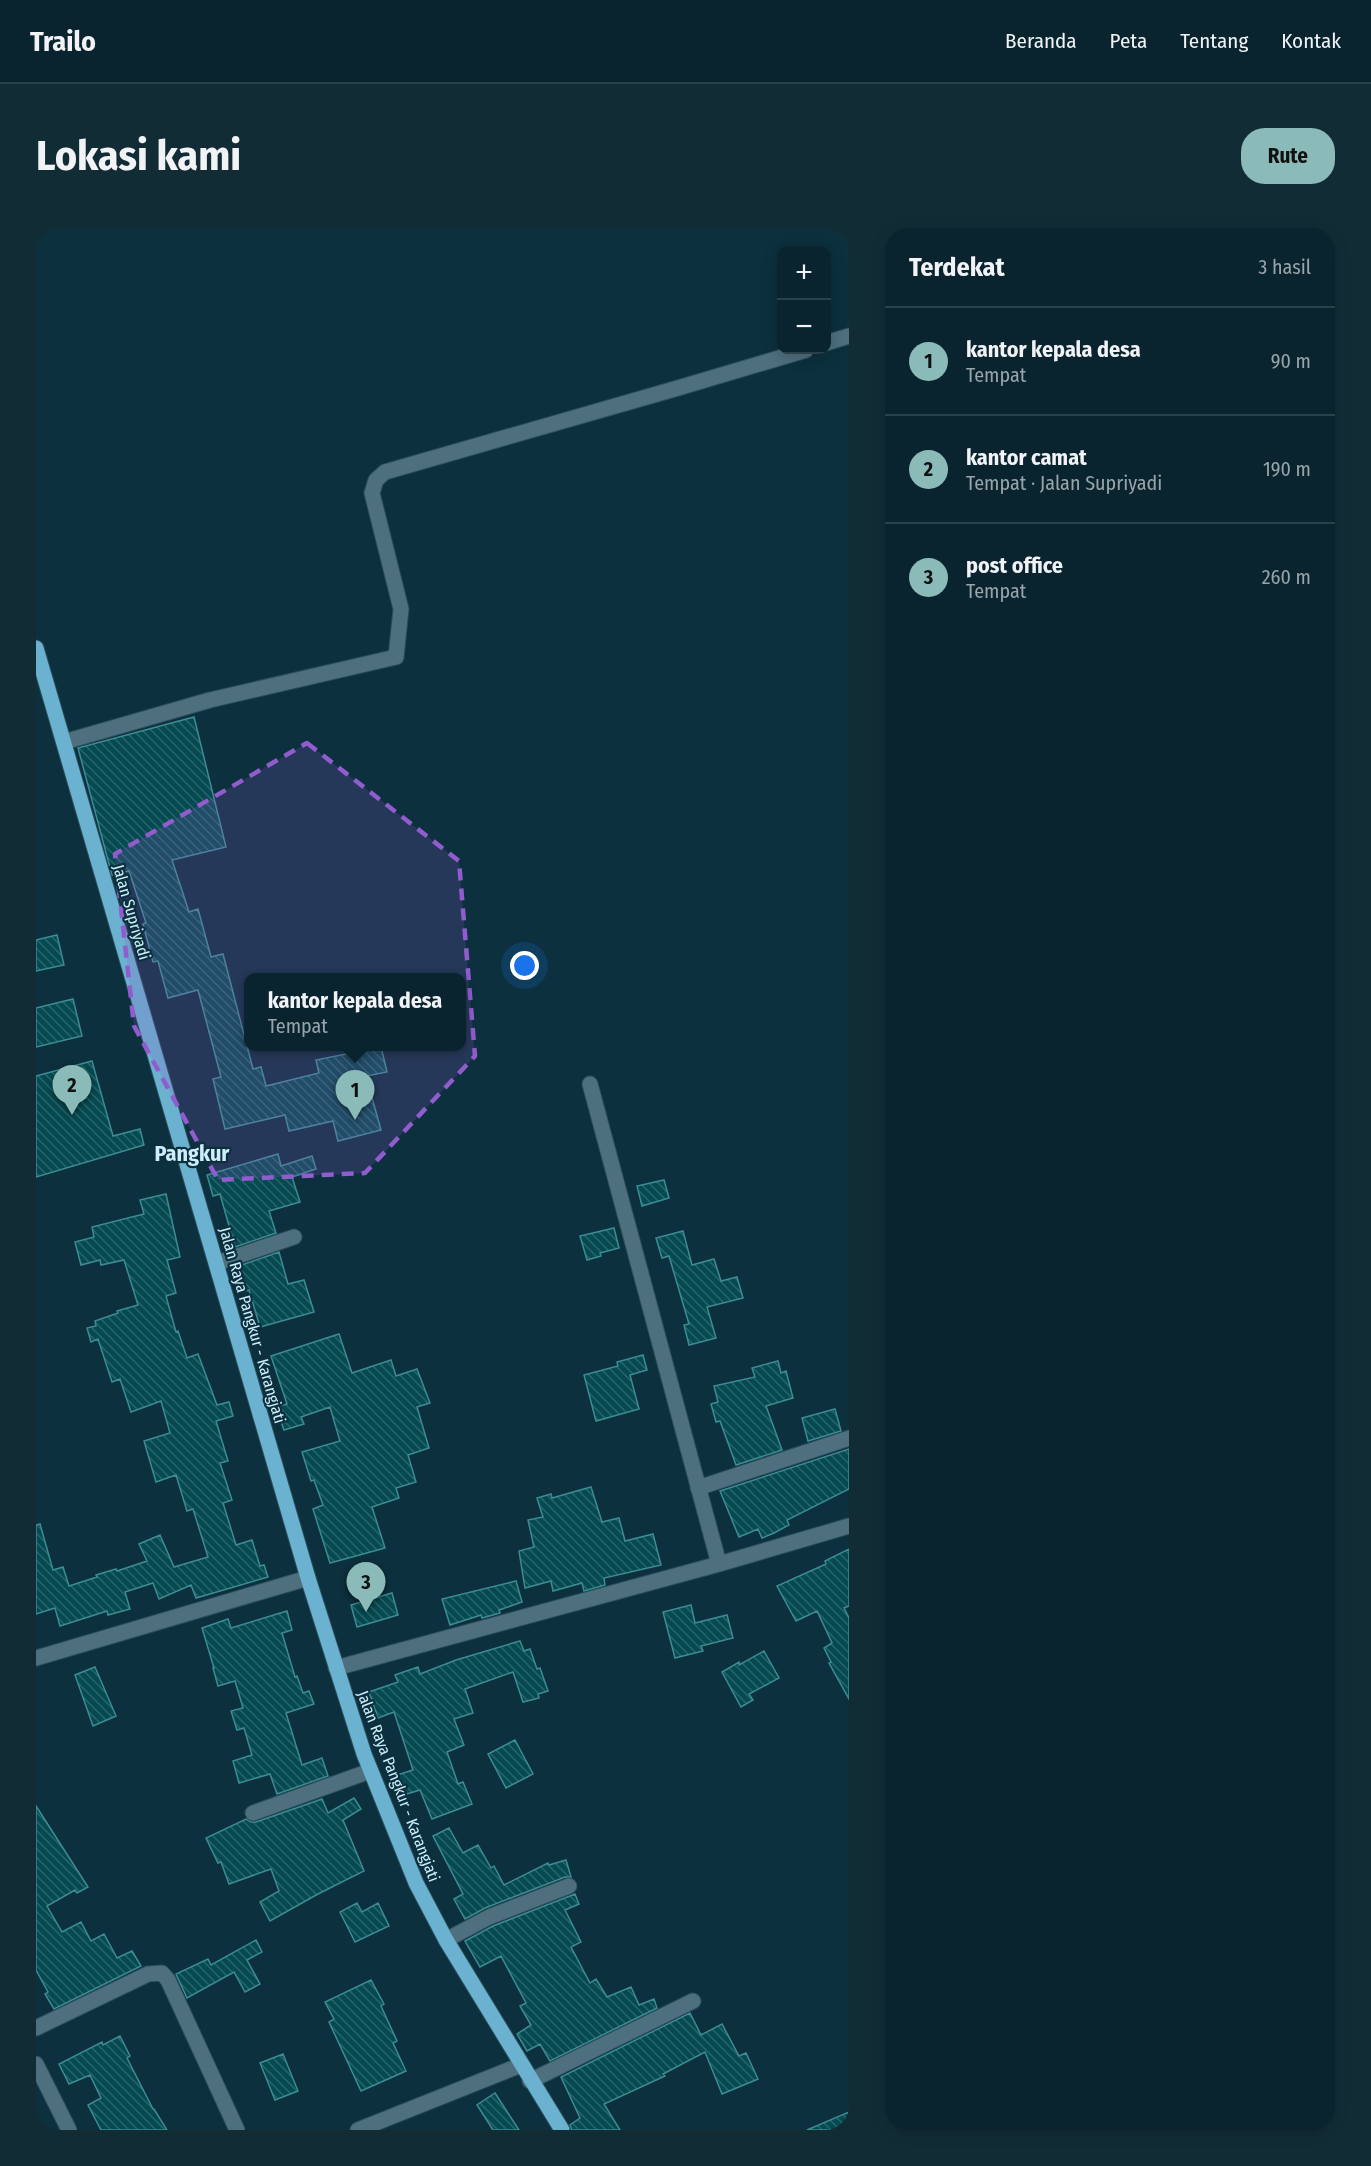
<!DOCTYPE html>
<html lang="id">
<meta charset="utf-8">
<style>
:root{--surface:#09242e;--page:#122c36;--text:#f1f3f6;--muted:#99a4aa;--line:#29414a;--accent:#8bbbb9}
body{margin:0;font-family:"Fira Sans Condensed",sans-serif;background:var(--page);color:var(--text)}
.controls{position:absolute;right:18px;top:18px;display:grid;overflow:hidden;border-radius:12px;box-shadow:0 3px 15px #0003}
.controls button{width:54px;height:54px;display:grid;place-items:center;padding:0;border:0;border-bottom:2px solid var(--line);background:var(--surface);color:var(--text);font:30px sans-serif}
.you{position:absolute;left:489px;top:738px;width:21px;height:21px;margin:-15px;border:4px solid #fff;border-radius:50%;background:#1a73e8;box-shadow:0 0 0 9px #1a73e833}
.badge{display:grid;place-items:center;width:39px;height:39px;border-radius:50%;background:var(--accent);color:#111;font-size:20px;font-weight:700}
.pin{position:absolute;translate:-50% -50px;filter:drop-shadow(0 2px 3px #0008)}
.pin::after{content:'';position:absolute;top:32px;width:21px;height:18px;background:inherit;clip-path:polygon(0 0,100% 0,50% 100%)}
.popup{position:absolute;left:208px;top:745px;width:222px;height:78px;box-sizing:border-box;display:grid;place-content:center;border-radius:12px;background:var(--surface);filter:drop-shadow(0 2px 4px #0005);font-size:20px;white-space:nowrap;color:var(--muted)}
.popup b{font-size:22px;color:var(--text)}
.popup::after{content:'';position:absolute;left:50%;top:100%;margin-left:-12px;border:12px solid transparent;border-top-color:var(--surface)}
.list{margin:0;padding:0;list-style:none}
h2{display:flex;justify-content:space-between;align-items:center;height:78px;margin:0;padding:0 24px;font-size:26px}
h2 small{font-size:20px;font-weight:400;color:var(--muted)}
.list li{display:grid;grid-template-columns:39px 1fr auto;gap:18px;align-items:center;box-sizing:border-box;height:108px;padding:0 24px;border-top:2px solid var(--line)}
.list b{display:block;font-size:22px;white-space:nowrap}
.list p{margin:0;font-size:20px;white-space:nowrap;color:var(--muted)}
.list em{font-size:20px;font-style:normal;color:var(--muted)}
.map{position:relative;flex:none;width:813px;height:1902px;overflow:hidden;border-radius:24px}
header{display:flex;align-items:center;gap:36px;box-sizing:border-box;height:84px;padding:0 30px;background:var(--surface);border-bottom:2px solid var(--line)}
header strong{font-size:28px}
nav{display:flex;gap:33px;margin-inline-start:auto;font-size:21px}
.intro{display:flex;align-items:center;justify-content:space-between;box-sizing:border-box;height:144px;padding:0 36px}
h1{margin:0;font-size:42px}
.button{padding:15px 27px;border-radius:24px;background:var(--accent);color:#111;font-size:21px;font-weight:700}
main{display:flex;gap:36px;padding:0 36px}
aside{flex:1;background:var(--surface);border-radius:24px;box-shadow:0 3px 15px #0003}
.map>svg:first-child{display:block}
.building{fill:url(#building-back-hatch);stroke:#3d8c94;stroke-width:1.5}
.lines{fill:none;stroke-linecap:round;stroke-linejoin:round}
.minor-casing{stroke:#2b4e5c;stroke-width:17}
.major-casing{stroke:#2b4e5c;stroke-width:17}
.minor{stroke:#4e6f7d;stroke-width:15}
.major{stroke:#6ab2cf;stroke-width:15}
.marked{fill:#905cce;fill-opacity:0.2;stroke:#905cce;stroke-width:4.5;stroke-dasharray:12 8;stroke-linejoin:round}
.labels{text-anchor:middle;stroke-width:4.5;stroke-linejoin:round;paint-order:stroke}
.street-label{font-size:16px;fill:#ceeefc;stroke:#0c303d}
.district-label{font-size:22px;font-weight:bold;fill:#ceeefc;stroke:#0c303d}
</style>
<header>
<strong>Trailo</strong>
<nav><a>Beranda</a><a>Peta</a><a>Tentang</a><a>Kontak</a></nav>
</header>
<div class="intro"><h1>Lokasi kami</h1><a class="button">Rute</a></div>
<main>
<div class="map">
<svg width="813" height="1902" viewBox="0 0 813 1902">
<defs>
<pattern id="building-back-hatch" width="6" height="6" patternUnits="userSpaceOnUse" patternTransform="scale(1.5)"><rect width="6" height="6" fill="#054a50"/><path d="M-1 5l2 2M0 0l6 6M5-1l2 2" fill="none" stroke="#28646a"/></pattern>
</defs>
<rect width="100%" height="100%" fill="#0c303d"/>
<path class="building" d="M158 489 190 619 136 632 153 684 162 681 175 729 187 726 217 841 225 839 230 858 283 845 280 832 345 819 351 844 330 848 345 902 302 913 297 893 253 903 249 887 189 901 177 851 185 849 162 762 132 770 122 733 117 734 107 696 110 695 93 643 76 647 42 520Z
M21 707 28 737 0 743V712Z
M37 771 46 808 0 819V780Z
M56 833 77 908 104 901 108 917 0 949V848Z
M242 926 245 938 276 928 280 941 256 949 264 974 233 983 240 1005 199 1019 184 966 177 968 171 947Z
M628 952 633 970 606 978 601 958Z
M130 966 144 1029 131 1032 140 1065 130 1068 140 1104 142 1103 151 1130 162 1126 181 1177 193 1174 197 1188 180 1193 192 1233 184 1235 196 1272 187 1275 200 1317 216 1312 224 1338 228 1337 232 1349 160 1370 155 1357 123 1371 117 1355 89 1364 94 1381 72 1387 71 1383 24 1398 19 1380 0 1386V1297L4 1296 17 1342 27 1339 33 1358 61 1349 60 1347 80 1341 81 1343 111 1333 103 1316 124 1307 138 1339 172 1329 157 1281 151 1283 140 1247 120 1254 108 1213 134 1205 125 1173 95 1184 84 1151 76 1154 62 1111 55 1114 51 1100 60 1098 59 1093 82 1085 81 1083 102 1077 88 1032 65 1037 64 1032 45 1037 39 1014 58 1009 56 999 108 986 104 972Z
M578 1000 583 1020 564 1025 565 1028 551 1032 544 1008Z
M647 1003 656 1037 678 1031 685 1053 701 1049 707 1070 671 1079 680 1110 653 1117 648 1097 653 1096 633 1028 626 1030 620 1010Z
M243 1024 252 1056 268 1052 278 1084 224 1099 213 1062 206 1064 200 1039Z
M303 1106 316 1145 355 1132 360 1148 381 1141 394 1175 381 1179 393 1220 372 1227 380 1254 360 1260 363 1270 336 1279 349 1320 294 1335 277 1281 287 1277 278 1252 275 1253 266 1224 304 1213 294 1179 265 1189 268 1196 248 1202 240 1179 251 1176 235 1128Z
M607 1127 611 1142 594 1147 603 1181 560 1193 548 1147 582 1138 581 1134Z
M742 1133 745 1145 750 1143 757 1170 730 1178 746 1222 700 1237 684 1193 680 1194 675 1176 682 1174 678 1158 719 1149 716 1140Z
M799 1181 805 1203 772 1213 766 1190Z
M813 1221V1261L751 1292 753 1297 738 1305 726 1310 722 1301 703 1309 684 1263Z
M555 1259 566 1294 583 1290 589 1313 617 1306 625 1337 568 1350 569 1357 548 1363 546 1355 517 1363 515 1353 489 1360 483 1323 498 1319 492 1292 507 1289 501 1270 515 1266 516 1270Z
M813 1321V1378L808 1380 813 1390V1471L793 1435 795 1434 788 1420 796 1415 781 1383 760 1393 741 1358 790 1336 789 1333Z
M480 1353 486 1374 463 1382 464 1385 446 1390 445 1387 414 1397 406 1371Z
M356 1365 362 1387 321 1399 315 1377Z
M655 1377 659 1395 691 1387 697 1410 665 1418 667 1423 639 1430 627 1384Z
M251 1383 256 1402 246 1405 259 1449 261 1448 267 1465 273 1463 278 1476 250 1485 266 1537 286 1530 292 1548 241 1566 234 1546 203 1555 197 1533 216 1527 208 1500 201 1502 195 1483 207 1480 199 1453 182 1458 177 1440H178L166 1400 192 1391 195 1400Z
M484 1413 488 1423 494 1421 501 1441 504 1440 512 1463 502 1466 503 1470 487 1474 477 1444 429 1461 437 1485 418 1491 428 1517 411 1524 422 1556 427 1554 436 1576 396 1591 384 1562 364 1568 358 1548 377 1542 358 1484 342 1490 333 1464 362 1454 359 1447 382 1439 384 1446 420 1432Z
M728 1423 743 1450 713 1466 717 1472 705 1479 686 1444 703 1434V1437Z
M59 1439 80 1488 57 1498 39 1447Z
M479 1512 497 1546 470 1560 452 1526Z
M318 1570 325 1581 307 1592 328 1643 282 1666 234 1693 224 1674 243 1663 235 1641 193 1656 185 1634 182 1635 170 1610 210 1591 215 1594H220L286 1571 292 1585Z
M0 1578 52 1659 41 1665 39 1662 11 1678 26 1704 45 1694 55 1713 68 1706 81 1730 96 1723 105 1738 18 1781 9 1766 12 1764 0 1742Z
M413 1600 427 1625 442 1617 455 1640 458 1638 468 1657 512 1635 513 1637 530 1632 535 1649H529L449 1680 429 1691 418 1671 427 1666 397 1608Z
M539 1666 543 1676 529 1682 545 1714 535 1719 554 1755 560 1751 571 1769 595 1759 603 1777 618 1771 621 1780 514 1833 504 1816 491 1823 481 1806 495 1797 484 1778 490 1775 465 1728 444 1739 429 1713 457 1698Z
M321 1675 326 1684 342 1675 353 1698 319 1714 304 1684Z
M220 1712 226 1724 211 1732 224 1756 209 1764 198 1744 151 1770 140 1746 172 1731 175 1737Z
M335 1752 348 1776 345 1778 361 1813 357 1815 370 1843 325 1863 293 1794 298 1791 289 1774Z
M654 1785 665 1807 686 1796 703 1828 710 1825 722 1851 686 1866 669 1824 627 1846 629 1848 568 1876 584 1902H536L534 1897 544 1890 525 1849Z
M84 1808 94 1828 91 1830 117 1881H118L131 1902H65L52 1877 65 1870 54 1847 33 1856 23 1836 66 1814 67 1817Z
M247 1826 262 1863 239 1872 224 1835Z
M459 1865 483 1902H457L441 1877Z
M813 1884V1902H771Z"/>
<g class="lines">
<defs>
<path id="minor" d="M790 115 813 108
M28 514 174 472 360 429 365 381 336 265 340 252 349 244 642 160 770 122
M554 856 683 1336
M181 1035 258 1009
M662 1260 813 1210
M0 1430 272 1350
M300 1440 683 1336 813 1298
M217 1585 334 1543
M410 1712 453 1689 533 1658
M0 1800 112 1746 126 1745 132 1752 201 1902
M0 1836 33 1902
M494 1853 657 1773
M322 1902 485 1837"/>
<path id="major" d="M0 420 272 1350 328 1526 380 1655 410 1712 526 1902"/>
</defs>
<use href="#minor" class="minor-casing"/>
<use href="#major" class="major-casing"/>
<use href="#minor" class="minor"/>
<use href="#major" class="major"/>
</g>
<path class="marked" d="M271 515 423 633 439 828 329 945 182 952 98 798 79 626Z"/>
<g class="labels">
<g class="street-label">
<text transform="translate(96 684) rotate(74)" y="6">Jalan Supriyadi</text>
<text transform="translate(217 1097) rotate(74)" y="6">Jalan Raya Pangkur - Karangjati</text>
<text transform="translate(363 1558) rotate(69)" y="6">Jalan Raya Pangkur - Karangjati</text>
</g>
<g class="district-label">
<text x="156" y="933">Pangkur</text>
</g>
</g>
</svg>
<div class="controls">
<button>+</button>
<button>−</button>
</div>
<div class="you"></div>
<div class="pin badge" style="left:319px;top:892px">1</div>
<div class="popup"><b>kantor kepala desa</b>Tempat</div>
<div class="pin badge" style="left:36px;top:887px">2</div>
<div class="pin badge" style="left:330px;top:1384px">3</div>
</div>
<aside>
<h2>Terdekat<small>3 hasil</small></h2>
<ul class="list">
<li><span class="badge">1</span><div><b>kantor kepala desa</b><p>Tempat</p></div><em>90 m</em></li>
<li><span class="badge">2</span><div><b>kantor camat</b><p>Tempat · Jalan Supriyadi</p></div><em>190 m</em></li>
<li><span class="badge">3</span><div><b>post office</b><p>Tempat</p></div><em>260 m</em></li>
</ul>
</aside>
</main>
